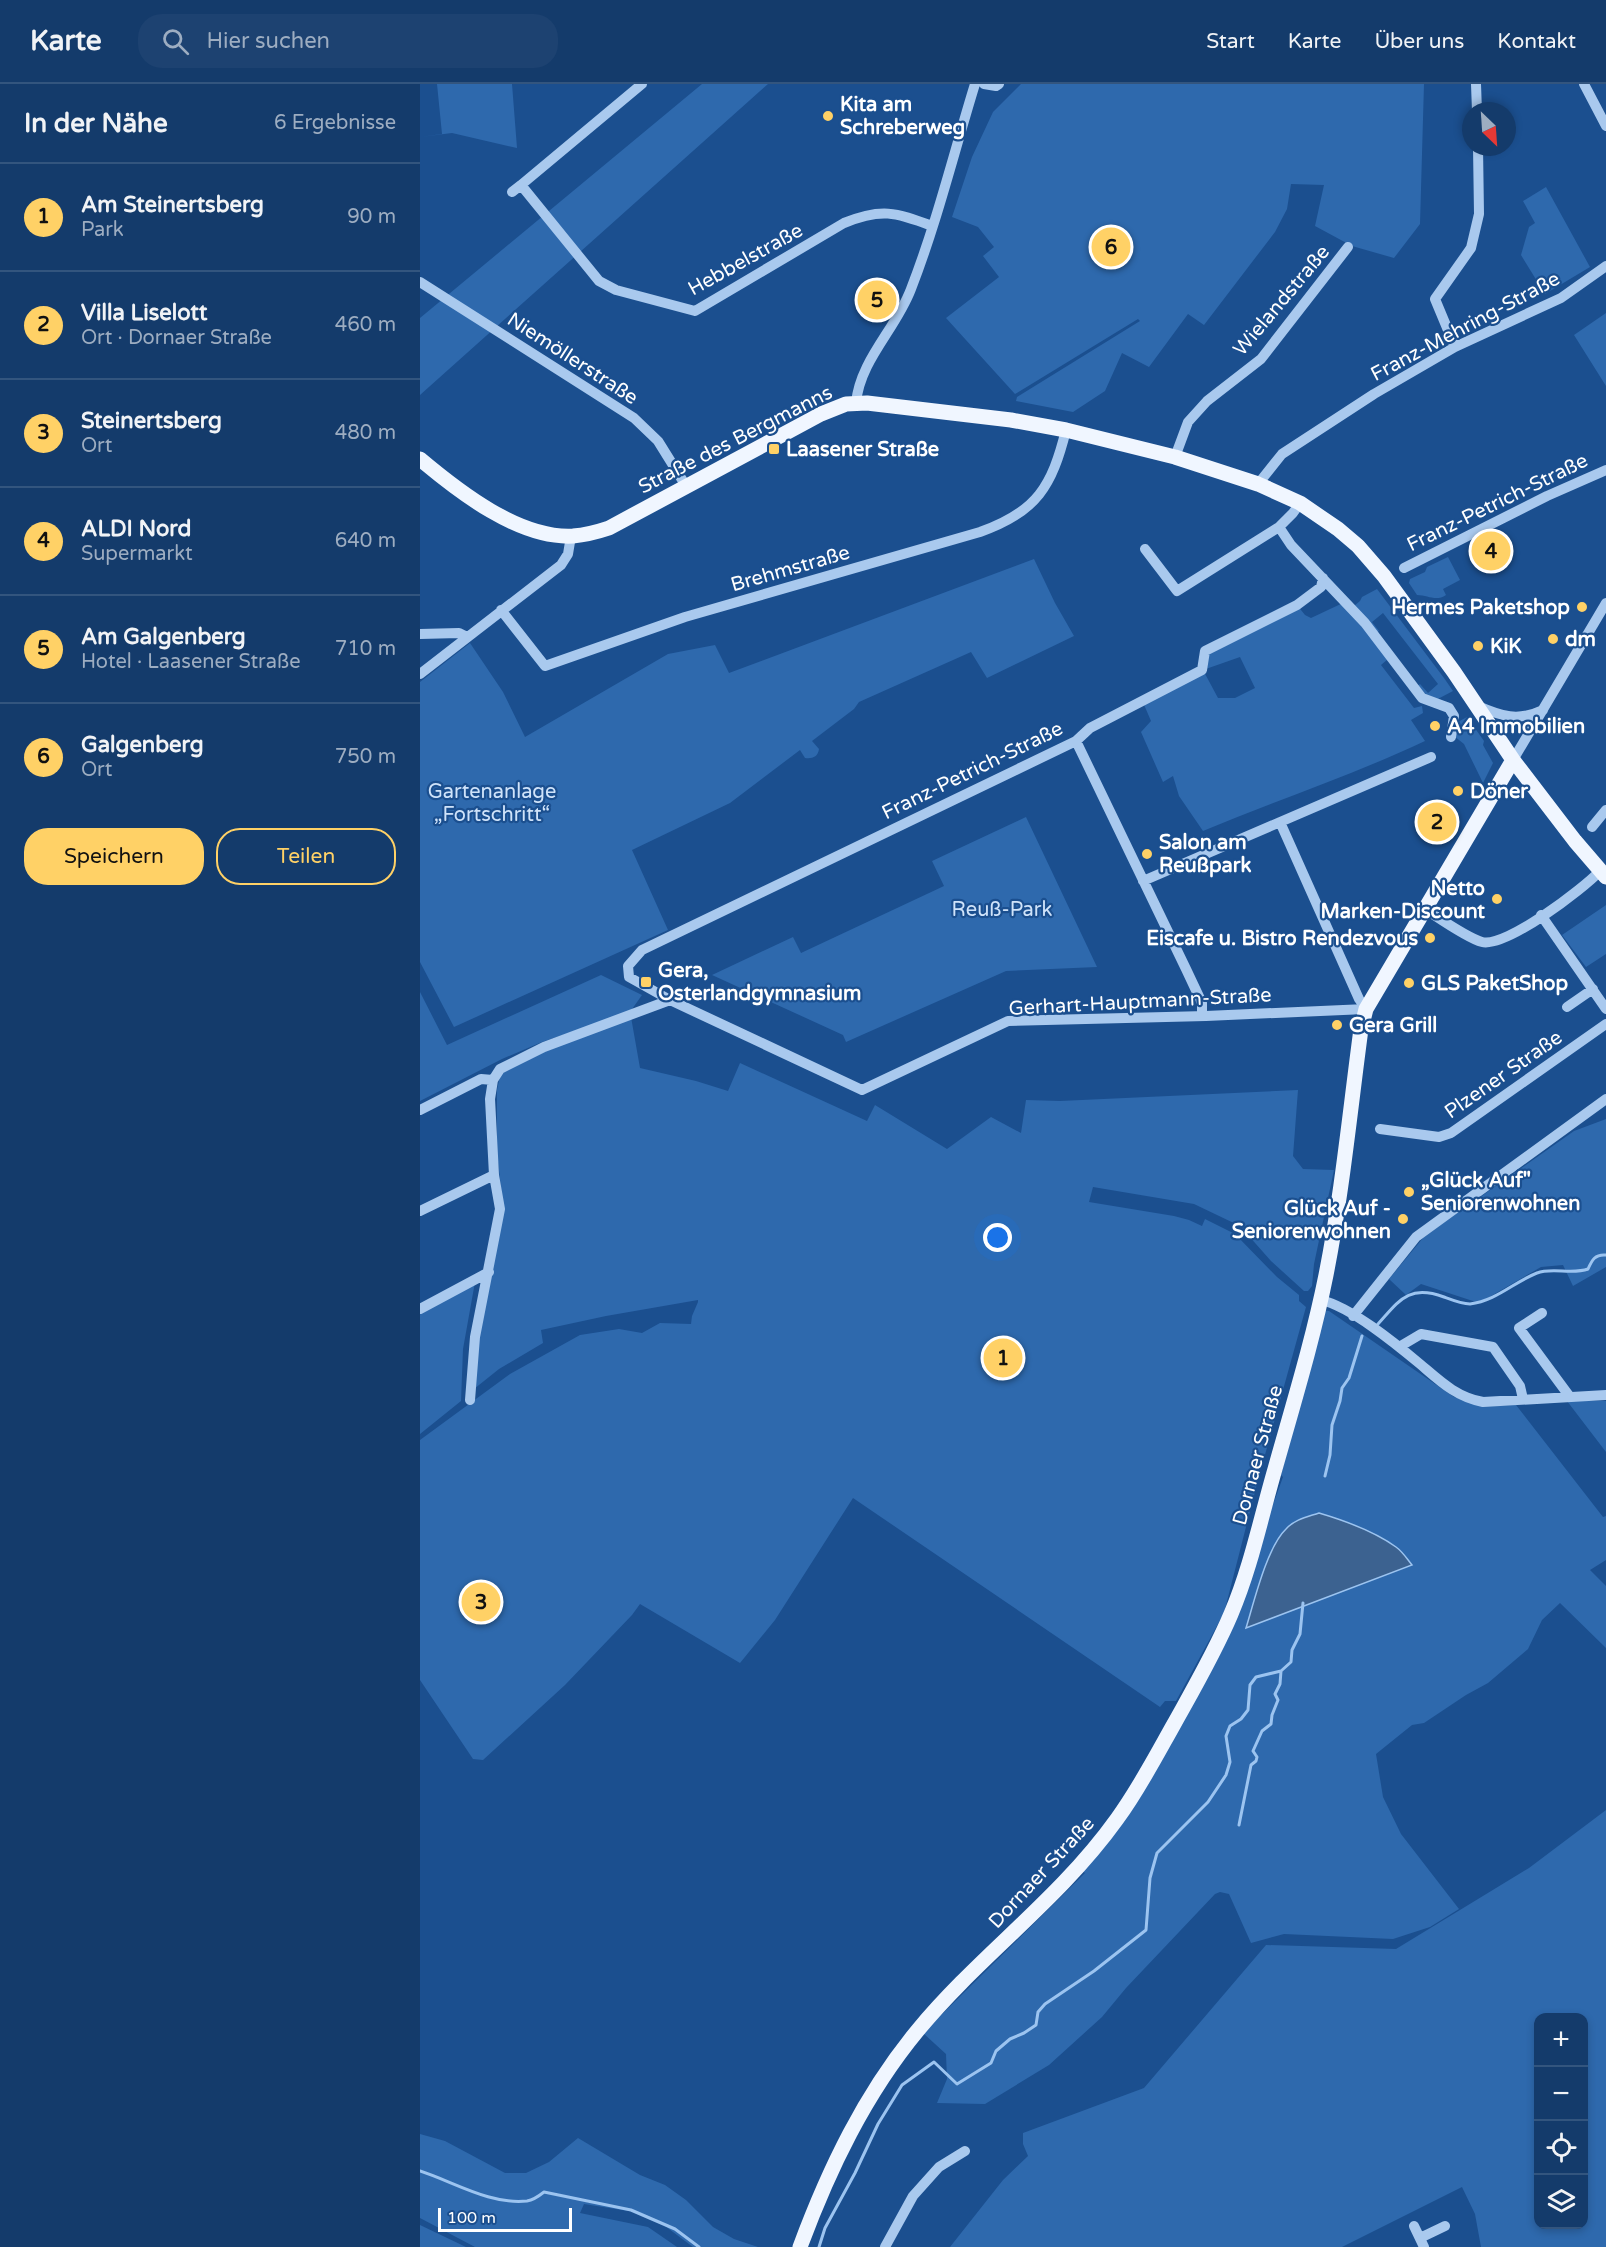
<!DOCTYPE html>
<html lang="de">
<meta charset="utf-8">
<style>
:root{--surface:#143b6b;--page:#1d4271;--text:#f1f3f6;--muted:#9dadc1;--line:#33557e;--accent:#ffd166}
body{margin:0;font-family:"Varela Round",sans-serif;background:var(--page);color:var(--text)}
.controls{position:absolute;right:18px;bottom:18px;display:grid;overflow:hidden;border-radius:12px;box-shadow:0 3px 9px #0003}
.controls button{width:54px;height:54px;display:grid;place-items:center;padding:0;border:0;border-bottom:2px solid var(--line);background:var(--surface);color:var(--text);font:30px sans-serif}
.compass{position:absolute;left:1042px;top:18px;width:54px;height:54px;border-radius:50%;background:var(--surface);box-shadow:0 3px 9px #0003;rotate:155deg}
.scale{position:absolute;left:18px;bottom:15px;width:134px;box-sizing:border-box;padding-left:6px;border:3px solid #fff;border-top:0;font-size:16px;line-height:21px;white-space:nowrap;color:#fff;-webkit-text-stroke:4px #1b4f8f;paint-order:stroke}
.you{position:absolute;left:578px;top:1154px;width:21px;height:21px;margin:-15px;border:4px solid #fff;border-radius:50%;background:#1a73e8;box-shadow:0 0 0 9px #1a73e833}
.badge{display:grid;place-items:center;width:39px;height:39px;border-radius:50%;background:var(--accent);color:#111;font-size:20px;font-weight:700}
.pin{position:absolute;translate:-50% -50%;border:3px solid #fff;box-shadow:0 2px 6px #0006}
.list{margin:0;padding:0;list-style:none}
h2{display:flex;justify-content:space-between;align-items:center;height:78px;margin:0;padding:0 24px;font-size:26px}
h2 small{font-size:20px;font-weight:400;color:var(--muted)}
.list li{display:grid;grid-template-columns:39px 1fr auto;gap:18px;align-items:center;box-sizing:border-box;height:108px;padding:0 24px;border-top:2px solid var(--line)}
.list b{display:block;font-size:22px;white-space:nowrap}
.list p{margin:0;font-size:20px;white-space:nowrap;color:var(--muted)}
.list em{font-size:20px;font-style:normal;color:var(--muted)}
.actions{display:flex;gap:12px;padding:18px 24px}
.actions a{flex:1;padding:14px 0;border:2px solid var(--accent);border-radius:24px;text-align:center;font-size:21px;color:var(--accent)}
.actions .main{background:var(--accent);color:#111}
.icon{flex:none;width:33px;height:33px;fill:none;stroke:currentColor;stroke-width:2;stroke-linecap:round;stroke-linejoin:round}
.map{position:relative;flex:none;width:1186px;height:2163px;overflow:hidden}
header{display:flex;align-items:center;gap:36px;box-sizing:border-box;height:84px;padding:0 30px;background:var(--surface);border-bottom:2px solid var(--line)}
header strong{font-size:28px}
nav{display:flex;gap:33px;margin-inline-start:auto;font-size:21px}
.search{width:420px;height:54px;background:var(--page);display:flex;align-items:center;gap:15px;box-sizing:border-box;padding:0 21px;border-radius:24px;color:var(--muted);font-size:22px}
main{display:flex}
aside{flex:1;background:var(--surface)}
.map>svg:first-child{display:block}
.green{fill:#2e69ad;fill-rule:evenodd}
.water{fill:#3c6290;stroke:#9cc4f0;stroke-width:1.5}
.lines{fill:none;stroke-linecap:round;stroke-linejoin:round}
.stream{stroke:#9cc4f0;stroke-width:3}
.minor{stroke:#a9c9ee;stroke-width:10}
.major{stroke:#f0f6ff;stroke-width:15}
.poi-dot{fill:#ffd166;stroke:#1b4f8f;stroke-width:2}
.labels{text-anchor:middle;stroke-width:4.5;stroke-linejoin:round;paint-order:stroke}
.poi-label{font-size:20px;font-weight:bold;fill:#fff;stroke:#1b4f8f;text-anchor:start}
.street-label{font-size:20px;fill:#fff;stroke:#1b4f8f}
.park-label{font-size:20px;fill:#cfe3fa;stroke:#1b4f8f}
</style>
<header>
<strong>Karte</strong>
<div class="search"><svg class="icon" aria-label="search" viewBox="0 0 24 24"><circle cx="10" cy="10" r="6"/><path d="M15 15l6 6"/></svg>Hier suchen</div>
<nav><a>Start</a><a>Karte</a><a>Über uns</a><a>Kontakt</a></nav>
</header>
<main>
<aside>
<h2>In der Nähe<small>6 Ergebnisse</small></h2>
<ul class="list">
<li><span class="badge">1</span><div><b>Am Steinertsberg</b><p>Park</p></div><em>90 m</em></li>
<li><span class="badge">2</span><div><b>Villa Liselott</b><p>Ort · Dornaer Straße</p></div><em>460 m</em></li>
<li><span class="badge">3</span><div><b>Steinertsberg</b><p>Ort</p></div><em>480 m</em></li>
<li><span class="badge">4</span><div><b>ALDI Nord</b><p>Supermarkt</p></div><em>640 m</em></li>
<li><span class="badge">5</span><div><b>Am Galgenberg</b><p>Hotel · Laasener Straße</p></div><em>710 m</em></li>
<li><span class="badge">6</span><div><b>Galgenberg</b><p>Ort</p></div><em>750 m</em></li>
</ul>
<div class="actions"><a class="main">Speichern</a><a>Teilen</a></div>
</aside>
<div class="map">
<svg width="1186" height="2163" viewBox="0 0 1186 2163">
<rect width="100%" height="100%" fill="#1b4f8f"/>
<path class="green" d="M17 0H92L97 64 32 49 0 53 22 50Z
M282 0H348L0 311V234Z
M601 0H1004L1000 140 974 174 932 162 895 142 904 101 871 100 867 125 855 148 784 241 768 230 729 283 702 269 685 307 653 328 596 317 597 313 720 237 718 235 595 310 526 234 579 193 563 172 574 163 558 143 532 133 552 73 573 28Z
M1126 103 1170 183 1125 210 1101 171 1109 143 1115 139 1103 117Z
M1186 229V302L1154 251Z
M1028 473 1040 496 1023 505 1026 511C1016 518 1008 511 997 511L989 499 990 495 1005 488 1007 483Z
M614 475 635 519 654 552 567 594 551 568 439 618 434 625 392 657 399 665C398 673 392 675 385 674L380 666 310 719 212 766 248 846 34 943 0 878V598L50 559 83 608 105 653 248 570 295 561 309 589Z
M957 505 1024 594 1033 607 1014 617 995 604 1000 600 1008 609 1018 600 963 529 952 538 959 547 956 549 934 522 940 517 942 513Z
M925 518 968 575 961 581 994 624 1002 622 1003 629 991 636 1005 657C933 691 857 716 783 747L759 712 753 692 743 698 721 648 731 637 722 616 782 586 785 567 877 521 885 531 891 534ZM820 573 835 604 815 614H798L783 586Z
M1047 633 1064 657 1063 661 1073 679 1063 699 1044 660 1034 652V640Z
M606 733 677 883 586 887 426 958 423 951 292 891 373 853 381 869 524 802 512 777Z
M1186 821V870L1166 883 1142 851Z
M181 891 222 911 210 928 122 958 82 975 0 1017V908L27 961Z
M211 933 220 984 276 997 308 1007 320 979 447 1037 455 1021 527 1065 571 1033 601 1049 606 1016 640 1017 878 1006 873 1072 883 1085 914 1086 894 1180 892 1202 888 1207H884L851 1177 820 1142 774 1120 673 1103 669 1118 754 1132 769 1136 782 1142 785 1135 815 1150 857 1193 879 1211V1217L886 1223 838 1396 804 1529 756 1617H745L740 1623 433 1414 355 1536 320 1579 220 1520 212 1531 145 1601 63 1676 53 1675 0 1596V1356L90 1290 160 1251 199 1245 222 1249 240 1239 271 1240 272 1232 278 1218V1216L186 1232 121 1246 123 1259 79 1285 54 1305 58 1256 82 1113 77 1069V1006L80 992 86 983Z
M1186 1035V1183L1153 1202 1143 1181 1121 1183 1059 1219 1001 1200 986 1211 969 1195 1003 1154 1026 1137 1154 1047Z
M55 1198 43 1265 41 1317 0 1350V1230Z
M903 1226 909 1227 1034 1313 1070 1322 1096 1321 1183 1433 1186 1432V1476L1170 1486 1186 1502V1564L1140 1519 1122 1536 1108 1565 1068 1599 1046 1611 1004 1639 992 1641 956 1670 963 1713 981 1750 1039 1825 1010 1843 973 1855 864 1850 831 1859 809 1810 800 1808 795 1810 706 1904 682 1933 629 1981 565 2020 517 2019 527 1995 526 1970 503 1949 665 1789 662 1787 724 1703 847 1437 863 1393 861 1391Z
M1147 1317H1186V1368Z
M1186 1726V2163H1061L1055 2130 1042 2103 922 2163H530L583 2096 608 2072 603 2060V2049L724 2004 846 1861 976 1865 1109 1784ZM1118 1934H1164V2140H1118Z
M0 2050 25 2057 85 2089H106L129 2078 158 2054 220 2091 245 2101 266 2116 293 2143 314 2155 338 2163H273L241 2139 221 2129 164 2120 160 2129 228 2143 257 2163H55L0 2134Z
M0 2141 46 2163H0Z"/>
<path class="water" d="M899 1429C926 1437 954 1447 976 1463 983 1468 987 1475 992 1481L826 1544C834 1518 847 1463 866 1445 875 1435 887 1433 899 1429Z"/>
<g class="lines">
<path class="stream" d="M958 1240C979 1217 988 1200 1024 1213 1032 1216 1042 1220 1050 1220 1076 1217 1094 1198 1117 1189 1132 1183 1152 1191 1168 1185 1172 1176 1175 1170 1186 1171
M905 1392 910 1371 912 1341 920 1317 922 1304 929 1294 942 1252
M819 1741 831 1681 836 1677 837 1673 833 1667 842 1647 851 1640 852 1631 858 1616 855 1610 860 1600 861 1587
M0 2087C34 2098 70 2121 107 2117 113 2116 119 2112 124 2108L211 2126 255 2145 279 2163
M399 2163 405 2144 435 2089 458 2040 482 2001 514 1978 537 2000 571 1979 576 1967 590 1955 604 1949 616 1941 618 1928 625 1920 674 1887 726 1846 730 1794 737 1769 788 1718 806 1691 810 1678 806 1652 810 1642 821 1635 828 1626 830 1601 836 1593 861 1587 871 1578 872 1566 880 1550 883 1519"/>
<path class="minor" d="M564 0 576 2 579 0
M1056 0 1057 27
M1164 0 1186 42
M101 101 222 0
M92 108 101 101 179 197 196 206 275 227 424 139C461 124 475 128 512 142
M0 198 214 334 238 357 266 402
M1035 263 1015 215 1051 164 1059 130 1058 63
M436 319C440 276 476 245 491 205 517 138 534 68 555 0
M755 373 768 338 787 317 841 275 928 163
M838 400 862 370 954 310 1035 263 1141 214 1186 182
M859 443 871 461 945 539 1002 614 1029 624 1034 632 1031 653
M725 465 757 507 859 443 873 429 880 419
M984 484 1127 412 1186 386
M903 494 901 503 877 521 785 567 782 586 670 644 656 657 222 866 208 882 209 893 250 916 442 1006 588 937 786 932 946 925
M81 526 125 582 265 533 560 448C617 428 632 402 646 346
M0 550 39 549 47 553
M0 590 141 481 148 470 151 452
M1058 622C1081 632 1098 638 1123 626
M656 657 766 885 782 919V932
M1093 676 1186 519
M860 738 939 915 946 925
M1172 743 1186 726
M723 797 1011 673
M1005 825C1019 834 1047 854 1062 858 1086 864 1163 805 1180 787
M1121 831 1186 925
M1147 923 1173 905
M0 1026 61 995 73 996
M960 1045 1019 1053 1031 1049 1186 940
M0 1127 74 1091
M901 1216C931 1223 976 1260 1000 1280 1020 1297 1036 1313 1063 1318L1186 1311
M0 1225 69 1188
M1122 1229 1099 1244 1150 1313
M933 1232 996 1153 1186 1015
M979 1263 1001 1250 1073 1263 1100 1302 1103 1315
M50 1316 55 1253 80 1125 74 1091 70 1015 73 996 80 985 124 963 250 916
M994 2142 1004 2163
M1000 2154 1025 2142
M465 2163 493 2112 519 2083 545 2067"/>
<path class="major" d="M0 375C38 407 99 455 153 452 165 451 177 448 189 444L401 330 426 320 447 319 591 336 646 346 755 373 838 400 880 419 918 445 938 462 964 492 1034 588 1093 676 1155 757 1186 793
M380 2163C409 2085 445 2010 498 1946 560 1871 639 1816 697 1735 719 1705 736 1672 754 1640 774 1604 795 1568 811 1530 831 1483 841 1433 855 1385 873 1321 893 1256 906 1191 922 1110 930 1027 941 945L946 925 1093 676"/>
</g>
<g class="poi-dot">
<circle cx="408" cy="32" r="6"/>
<rect x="348" y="359" width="12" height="12" rx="3"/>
<circle cx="1162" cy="523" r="6"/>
<circle cx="1133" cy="555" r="6"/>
<circle cx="1058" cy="562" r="6"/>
<circle cx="1015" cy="642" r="6"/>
<circle cx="1038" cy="707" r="6"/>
<circle cx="727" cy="770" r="6"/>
<circle cx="1077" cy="815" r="6"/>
<circle cx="1010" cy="854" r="6"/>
<rect x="220" y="892" width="12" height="12" rx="3"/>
<circle cx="989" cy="899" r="6"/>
<circle cx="917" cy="941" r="6"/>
<circle cx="989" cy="1108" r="6"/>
<circle cx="983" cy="1135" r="6"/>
</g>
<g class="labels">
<g class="poi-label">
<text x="420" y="27">Kita am<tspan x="420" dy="23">Schreberweg</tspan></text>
<text x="366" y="372">Laasener Straße</text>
<text x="1150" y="530" text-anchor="end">Hermes Paketshop</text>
<text x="1145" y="562">dm</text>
<text x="1070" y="569">KiK</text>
<text x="1027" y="649">A4 Immobilien</text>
<text x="1050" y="714">Döner</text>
<text x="739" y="765">Salon am<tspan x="739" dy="23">Reußpark</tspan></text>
<text x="1065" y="811" text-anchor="end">Netto<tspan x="1065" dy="23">Marken-Discount</tspan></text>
<text x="998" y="861" text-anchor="end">Eiscafe u. Bistro Rendezvous</text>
<text x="238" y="893">Gera,<tspan x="238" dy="23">Osterlandgymnasium</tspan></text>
<text x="1001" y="906">GLS PaketShop</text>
<text x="929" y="948">Gera Grill</text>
<text x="1001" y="1103">„Glück Auf"<tspan x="1001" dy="23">Seniorenwohnen</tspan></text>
<text x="971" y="1131" text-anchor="end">Glück Auf -<tspan x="971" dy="23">Seniorenwohnen</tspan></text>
</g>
<g class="street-label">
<text transform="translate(325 175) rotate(-29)" y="7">Hebbelstraße</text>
<text transform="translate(861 216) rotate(-50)" y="7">Wielandstraße</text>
<text transform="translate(1045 242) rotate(-28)" y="7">Franz-Mehring-Straße</text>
<text transform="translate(153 274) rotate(33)" y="7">Niemöllerstraße</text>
<text transform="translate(315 355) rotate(-27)" y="7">Straße des Bergmanns</text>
<text transform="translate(1077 418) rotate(-26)" y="7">Franz-Petrich-Straße</text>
<text transform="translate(370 484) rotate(-16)" y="7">Brehmstraße</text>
<text transform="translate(552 686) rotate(-26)" y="7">Franz-Petrich-Straße</text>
<text transform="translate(720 917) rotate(-3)" y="7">Gerhart-Hauptmann-Straße</text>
<text transform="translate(1083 990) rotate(-35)" y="7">Plzener Straße</text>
<text transform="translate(837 1371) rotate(-75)" y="7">Dornaer Straße</text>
<text transform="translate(621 1788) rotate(-47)" y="7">Dornaer Straße</text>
</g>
<g class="park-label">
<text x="72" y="714">Gartenanlage<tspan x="72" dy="23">„Fortschritt“</tspan></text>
<text x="582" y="832">Reuß-Park</text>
</g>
</g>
</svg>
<div class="controls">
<button>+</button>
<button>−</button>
<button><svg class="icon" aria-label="locate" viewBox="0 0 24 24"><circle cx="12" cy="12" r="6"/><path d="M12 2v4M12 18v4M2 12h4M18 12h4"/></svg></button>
<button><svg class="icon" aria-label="layers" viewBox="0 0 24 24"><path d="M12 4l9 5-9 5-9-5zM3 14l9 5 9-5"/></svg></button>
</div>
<svg class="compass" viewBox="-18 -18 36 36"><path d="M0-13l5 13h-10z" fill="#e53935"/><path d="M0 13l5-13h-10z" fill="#9dadc1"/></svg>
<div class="scale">100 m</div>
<div class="you"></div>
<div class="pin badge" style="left:583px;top:1274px">1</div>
<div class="pin badge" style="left:1017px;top:738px">2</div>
<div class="pin badge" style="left:61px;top:1518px">3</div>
<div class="pin badge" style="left:1071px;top:467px">4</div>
<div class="pin badge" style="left:457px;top:216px">5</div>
<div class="pin badge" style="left:691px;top:163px">6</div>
</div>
</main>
